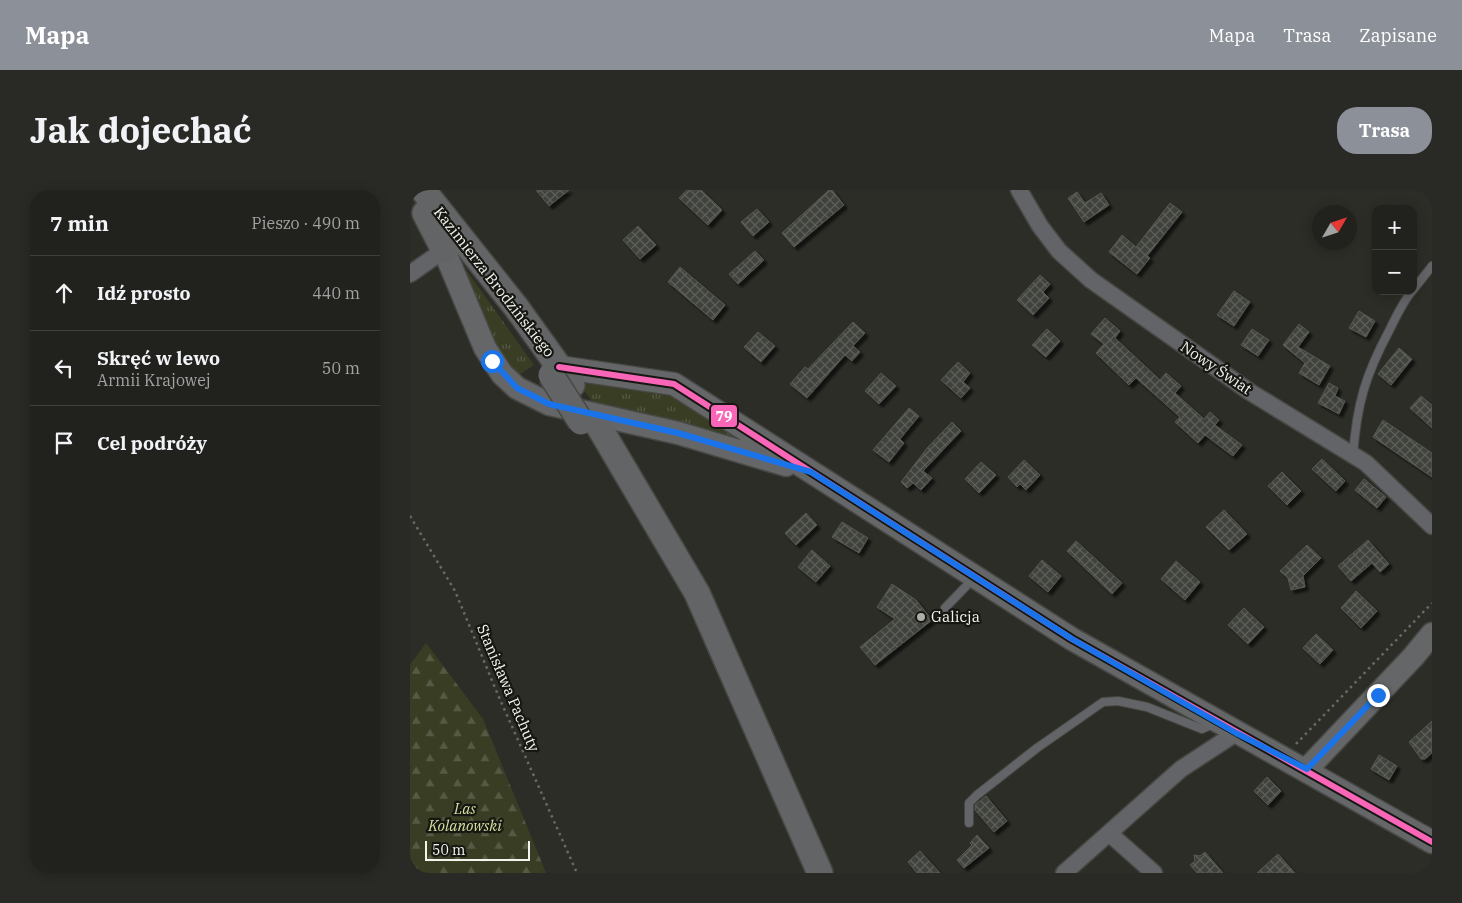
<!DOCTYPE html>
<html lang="pl">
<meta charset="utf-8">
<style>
:root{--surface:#21221d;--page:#292a26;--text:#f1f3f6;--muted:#a2a4a4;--line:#3e3f3b;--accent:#8c9099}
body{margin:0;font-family:"IBM Plex Serif",serif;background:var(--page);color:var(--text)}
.controls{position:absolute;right:15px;top:15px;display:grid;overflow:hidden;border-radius:10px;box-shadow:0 2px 12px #0003}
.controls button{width:45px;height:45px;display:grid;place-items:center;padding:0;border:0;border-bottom:1px solid var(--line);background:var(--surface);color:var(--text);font:25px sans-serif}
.compass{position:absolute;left:902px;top:15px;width:45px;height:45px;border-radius:50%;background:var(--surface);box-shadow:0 2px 12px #0003;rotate:51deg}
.scale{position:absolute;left:15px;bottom:12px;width:105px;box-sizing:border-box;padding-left:5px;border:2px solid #f3f5ed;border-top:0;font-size:14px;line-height:18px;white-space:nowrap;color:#f3f5ed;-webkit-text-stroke:4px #161712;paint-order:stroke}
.stop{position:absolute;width:15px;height:15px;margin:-11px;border:4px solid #1a73e8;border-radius:50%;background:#fff}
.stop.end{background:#1a73e8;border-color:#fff;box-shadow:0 1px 5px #0008}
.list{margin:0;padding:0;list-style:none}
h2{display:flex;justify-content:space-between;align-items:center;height:65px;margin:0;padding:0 20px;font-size:21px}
h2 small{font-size:16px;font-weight:400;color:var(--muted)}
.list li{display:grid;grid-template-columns:32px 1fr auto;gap:15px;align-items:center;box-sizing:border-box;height:75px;padding:0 20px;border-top:1px solid var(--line)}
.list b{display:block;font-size:19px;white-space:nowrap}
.list p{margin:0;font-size:16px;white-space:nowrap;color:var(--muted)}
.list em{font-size:16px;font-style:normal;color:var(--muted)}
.icon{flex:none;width:28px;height:28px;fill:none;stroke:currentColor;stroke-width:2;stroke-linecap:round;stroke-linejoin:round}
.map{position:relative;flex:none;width:1022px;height:683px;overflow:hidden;border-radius:20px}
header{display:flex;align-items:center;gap:30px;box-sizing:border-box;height:70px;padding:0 25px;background:var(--accent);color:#fff}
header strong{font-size:24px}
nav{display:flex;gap:28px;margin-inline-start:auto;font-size:18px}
.intro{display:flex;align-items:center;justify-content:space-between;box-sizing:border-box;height:120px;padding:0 30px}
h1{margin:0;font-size:35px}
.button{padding:12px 22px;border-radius:20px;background:var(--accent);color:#fff;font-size:18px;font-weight:700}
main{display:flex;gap:30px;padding:0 30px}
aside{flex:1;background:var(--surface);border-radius:20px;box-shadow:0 2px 12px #0003}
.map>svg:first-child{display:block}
.grass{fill:url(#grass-tufts)}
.forest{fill:url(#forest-firs)}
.building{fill:url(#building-cross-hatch);stroke:#565752;filter:url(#shadow)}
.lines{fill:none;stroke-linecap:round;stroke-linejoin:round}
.service-casing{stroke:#474844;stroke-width:10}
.minor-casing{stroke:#474844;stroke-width:19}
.secondary-casing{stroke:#474844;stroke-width:25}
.primary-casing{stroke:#474844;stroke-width:28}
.path{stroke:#686969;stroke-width:2.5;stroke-dasharray:2.5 4;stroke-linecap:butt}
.service{stroke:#636467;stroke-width:8}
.minor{stroke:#636467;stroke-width:16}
.secondary{stroke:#646668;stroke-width:22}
.primary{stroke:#636466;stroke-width:25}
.primary-bridge-casing{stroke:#474844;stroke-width:28;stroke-linecap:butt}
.primary-bridge{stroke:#636466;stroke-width:25}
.bus-1-casing{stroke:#161712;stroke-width:10}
.bus-1{stroke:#fa66b7;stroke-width:6}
.route{stroke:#1a73e8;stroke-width:6}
.poi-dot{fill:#adafa8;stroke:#161712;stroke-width:2}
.labels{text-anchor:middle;stroke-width:4.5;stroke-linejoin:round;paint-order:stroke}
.street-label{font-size:15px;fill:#f3f5ed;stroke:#161712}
.poi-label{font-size:15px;fill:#f3f5ed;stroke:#161712;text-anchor:start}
.park-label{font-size:15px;font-style:italic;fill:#d6e19e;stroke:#161712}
.line-badge{stroke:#161712;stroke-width:2}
.badge-label{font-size:14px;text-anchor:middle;font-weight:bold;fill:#fff}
</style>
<header>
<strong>Mapa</strong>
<nav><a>Mapa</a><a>Trasa</a><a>Zapisane</a></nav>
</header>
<div class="intro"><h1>Jak dojechać</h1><a class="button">Trasa</a></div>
<main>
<aside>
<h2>7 min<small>Pieszo · 490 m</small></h2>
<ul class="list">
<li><svg class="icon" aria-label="ahead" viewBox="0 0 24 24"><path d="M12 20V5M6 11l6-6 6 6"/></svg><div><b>Idź prosto</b></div><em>440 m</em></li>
<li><svg class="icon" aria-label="left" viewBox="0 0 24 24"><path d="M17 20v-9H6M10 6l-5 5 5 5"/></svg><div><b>Skręć w lewo</b><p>Armii Krajowej</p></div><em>50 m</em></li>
<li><svg class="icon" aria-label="arrive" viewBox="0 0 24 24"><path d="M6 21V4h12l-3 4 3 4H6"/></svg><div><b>Cel podróży</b></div></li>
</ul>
</aside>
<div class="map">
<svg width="1022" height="683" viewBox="0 0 1022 683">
<defs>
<pattern id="grass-tufts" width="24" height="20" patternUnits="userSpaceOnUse" patternTransform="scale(1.25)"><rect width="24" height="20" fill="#393d24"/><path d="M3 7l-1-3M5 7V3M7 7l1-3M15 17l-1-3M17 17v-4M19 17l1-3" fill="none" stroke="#565a44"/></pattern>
<pattern id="forest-firs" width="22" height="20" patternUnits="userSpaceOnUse" patternTransform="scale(1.25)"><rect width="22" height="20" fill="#393d24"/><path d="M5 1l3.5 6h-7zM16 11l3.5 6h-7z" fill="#565a44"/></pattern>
<pattern id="building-cross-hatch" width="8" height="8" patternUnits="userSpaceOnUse" patternTransform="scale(1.25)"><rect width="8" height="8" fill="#41423c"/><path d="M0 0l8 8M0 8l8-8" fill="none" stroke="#5d5e58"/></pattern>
<filter id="shadow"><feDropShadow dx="3.5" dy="3.5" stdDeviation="1" flood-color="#0009"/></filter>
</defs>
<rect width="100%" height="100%" fill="#2c2d27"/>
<path class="grass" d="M32 46 124 175 109 185 94 173Z
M192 193 262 204 351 258 187 218 173 199 177 194Z"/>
<path class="forest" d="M16 453 73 529 136 683H0V475Z"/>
<path class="building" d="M126 0H159L139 16Z
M277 0H291L312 20 298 35 269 8Z
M419 0H422L434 15 384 57 372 43Z
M667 2 675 13 691 3 699 15 674 32 658 8Z
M760 13 772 22 737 66 740 68 727 84 699 62 712 45 726 57Z
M347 19 359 32 343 46 331 32Z
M228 36 246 55 230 69 213 50Z
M345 61 354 70 328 94 319 84Z
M270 77 315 115 303 130 258 92Z
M630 85 640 94 633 102 639 108 623 125 607 110Z
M824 101 840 112 824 136 807 125Z
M949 121 965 131 956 147 939 138Z
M695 128 710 141 705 148 750 190 756 183 771 196 765 203 794 229 800 222 809 230 805 235 832 255 823 266 795 245 788 253 765 232 770 227 726 188 719 195 686 163 694 154 681 144Z
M443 132 455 143 443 156 450 162 442 171 435 165 397 208 380 194 395 177 398 179Z
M889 134 899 142 888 157 920 176 909 195 889 183 895 173 873 155Z
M637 139 650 151 636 167 622 155Z
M842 139 859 150 848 166 831 155Z
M348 142 365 156 351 172 334 157Z
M989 158 1002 169 981 195 968 184Z
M548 172 560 183 553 192 560 198 551 208 531 190Z
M471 183 486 196 469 214 455 201Z
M919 193 928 198 925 206 935 211 929 224 908 213Z
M1011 206 1022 215V238L1000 218Z
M499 218 509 226 490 249 494 253 479 272 463 260Z
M973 230 1022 263V287L963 247Z
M542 232 551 241 513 281 522 288 511 300 503 293 497 298 491 292 518 257Z
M912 269 935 291 926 301 902 279Z
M614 270 630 285 616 300 610 294 607 297 598 287Z
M571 272 586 285 569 303 555 289Z
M872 282 891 301 877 315 858 296Z
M954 289 976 307 967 318 945 300Z
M814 320 837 344 819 360 796 337Z
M396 323 407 335 386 355 375 343Z
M432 332 458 348 449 363 422 347Z
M958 350 979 374 970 382 962 373 941 391 928 376Z
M666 351 712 393 702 404 657 361Z
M897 355 911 368 893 386 895 397 881 400 878 388 870 381Z
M402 360 420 376 406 392 388 377Z
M632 370 651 386 638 402 619 386Z
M766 371 790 392 775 410 751 389Z
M482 394 506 410 522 430 465 475 450 457 485 429 467 417Z
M946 401 967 421 951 438 931 418Z
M834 418 854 437 838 454 818 435Z
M906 444 923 460 910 474 893 458Z
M1022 531V563L1015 569H1011L999 552Z
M969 565 987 576 979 590 961 579Z
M857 587 871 601 858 615 844 601Z
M576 606 597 631 584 642 565 620V615Z
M567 645 579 658 554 678 547 670 562 655 560 653Z
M510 661 530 683H507L498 672Z
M795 662 813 683H787L780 675 785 671 784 665 790 666Z
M868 664 885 683H847Z"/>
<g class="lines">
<defs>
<path id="service" d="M1003 100 1022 76
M943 265C947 214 955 186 979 141 986 127 992 113 1002 101
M535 418 563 389
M559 633V613L567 605 627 558 693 512 708 511 737 517 792 539 803 534"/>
<path id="minor" d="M609 0 630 36 649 61 681 90 840 202 956 273 1022 336
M0 84 34 60
M700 644 744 683
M654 683 771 579 826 543"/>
<path id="secondary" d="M34 60 75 158 92 184 107 198 139 214 268 243 376 275
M149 177 264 194 662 449 1022 652
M897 579 1003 467 1022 444"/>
<path id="primary" d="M13 0 106 117 162 195
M15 23 34 60
M188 235 287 403 410 683"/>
</defs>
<use href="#service" class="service-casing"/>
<use href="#minor" class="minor-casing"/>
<use href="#secondary" class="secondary-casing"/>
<use href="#primary" class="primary-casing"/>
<path class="path" d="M0 326 45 401 88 505 167 683
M886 554 1022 413"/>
<use href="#service" class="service"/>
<use href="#minor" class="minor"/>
<use href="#secondary" class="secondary"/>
<use href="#primary" class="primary"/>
<defs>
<path id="primary-bridge" d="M141 185 171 232"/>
</defs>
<use href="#primary-bridge" class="primary-bridge-casing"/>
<use href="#primary-bridge" class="primary-bridge"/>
<defs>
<path id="bus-1" d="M149 177 264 194 662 449 1022 652"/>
</defs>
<use href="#bus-1" class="bus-1-casing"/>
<use href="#bus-1" class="bus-1"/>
</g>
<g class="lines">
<path class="route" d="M82 171 107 198 139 214 268 243 401 282 662 449 826 543 897 579 968 505"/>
</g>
<circle class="poi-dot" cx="511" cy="427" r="5"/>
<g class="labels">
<g class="street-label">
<text transform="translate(84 92) rotate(52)" y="5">Kazimierza Brodzińskiego</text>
<text transform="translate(806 178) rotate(34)" y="5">Nowy Świat</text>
<text transform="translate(98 498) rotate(67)" y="5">Stanisława Pachuty</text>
</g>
<g class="poi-label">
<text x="521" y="432">Galicja</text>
</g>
<g class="park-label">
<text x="55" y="624">Las<tspan x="55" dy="17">Kolanowski</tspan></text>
</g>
</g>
<rect class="line-badge" x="300" y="214" width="28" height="24" rx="5" fill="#fa66b7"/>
<g class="badge-label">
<text x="314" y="231">79</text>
</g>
</svg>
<div class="controls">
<button>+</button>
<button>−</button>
</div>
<svg class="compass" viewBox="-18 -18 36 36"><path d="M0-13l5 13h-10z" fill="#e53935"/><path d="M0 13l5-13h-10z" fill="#a2a4a4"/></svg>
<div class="scale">50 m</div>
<div class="stop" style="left:82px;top:171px"></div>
<div class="stop end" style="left:968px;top:505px"></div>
</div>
</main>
